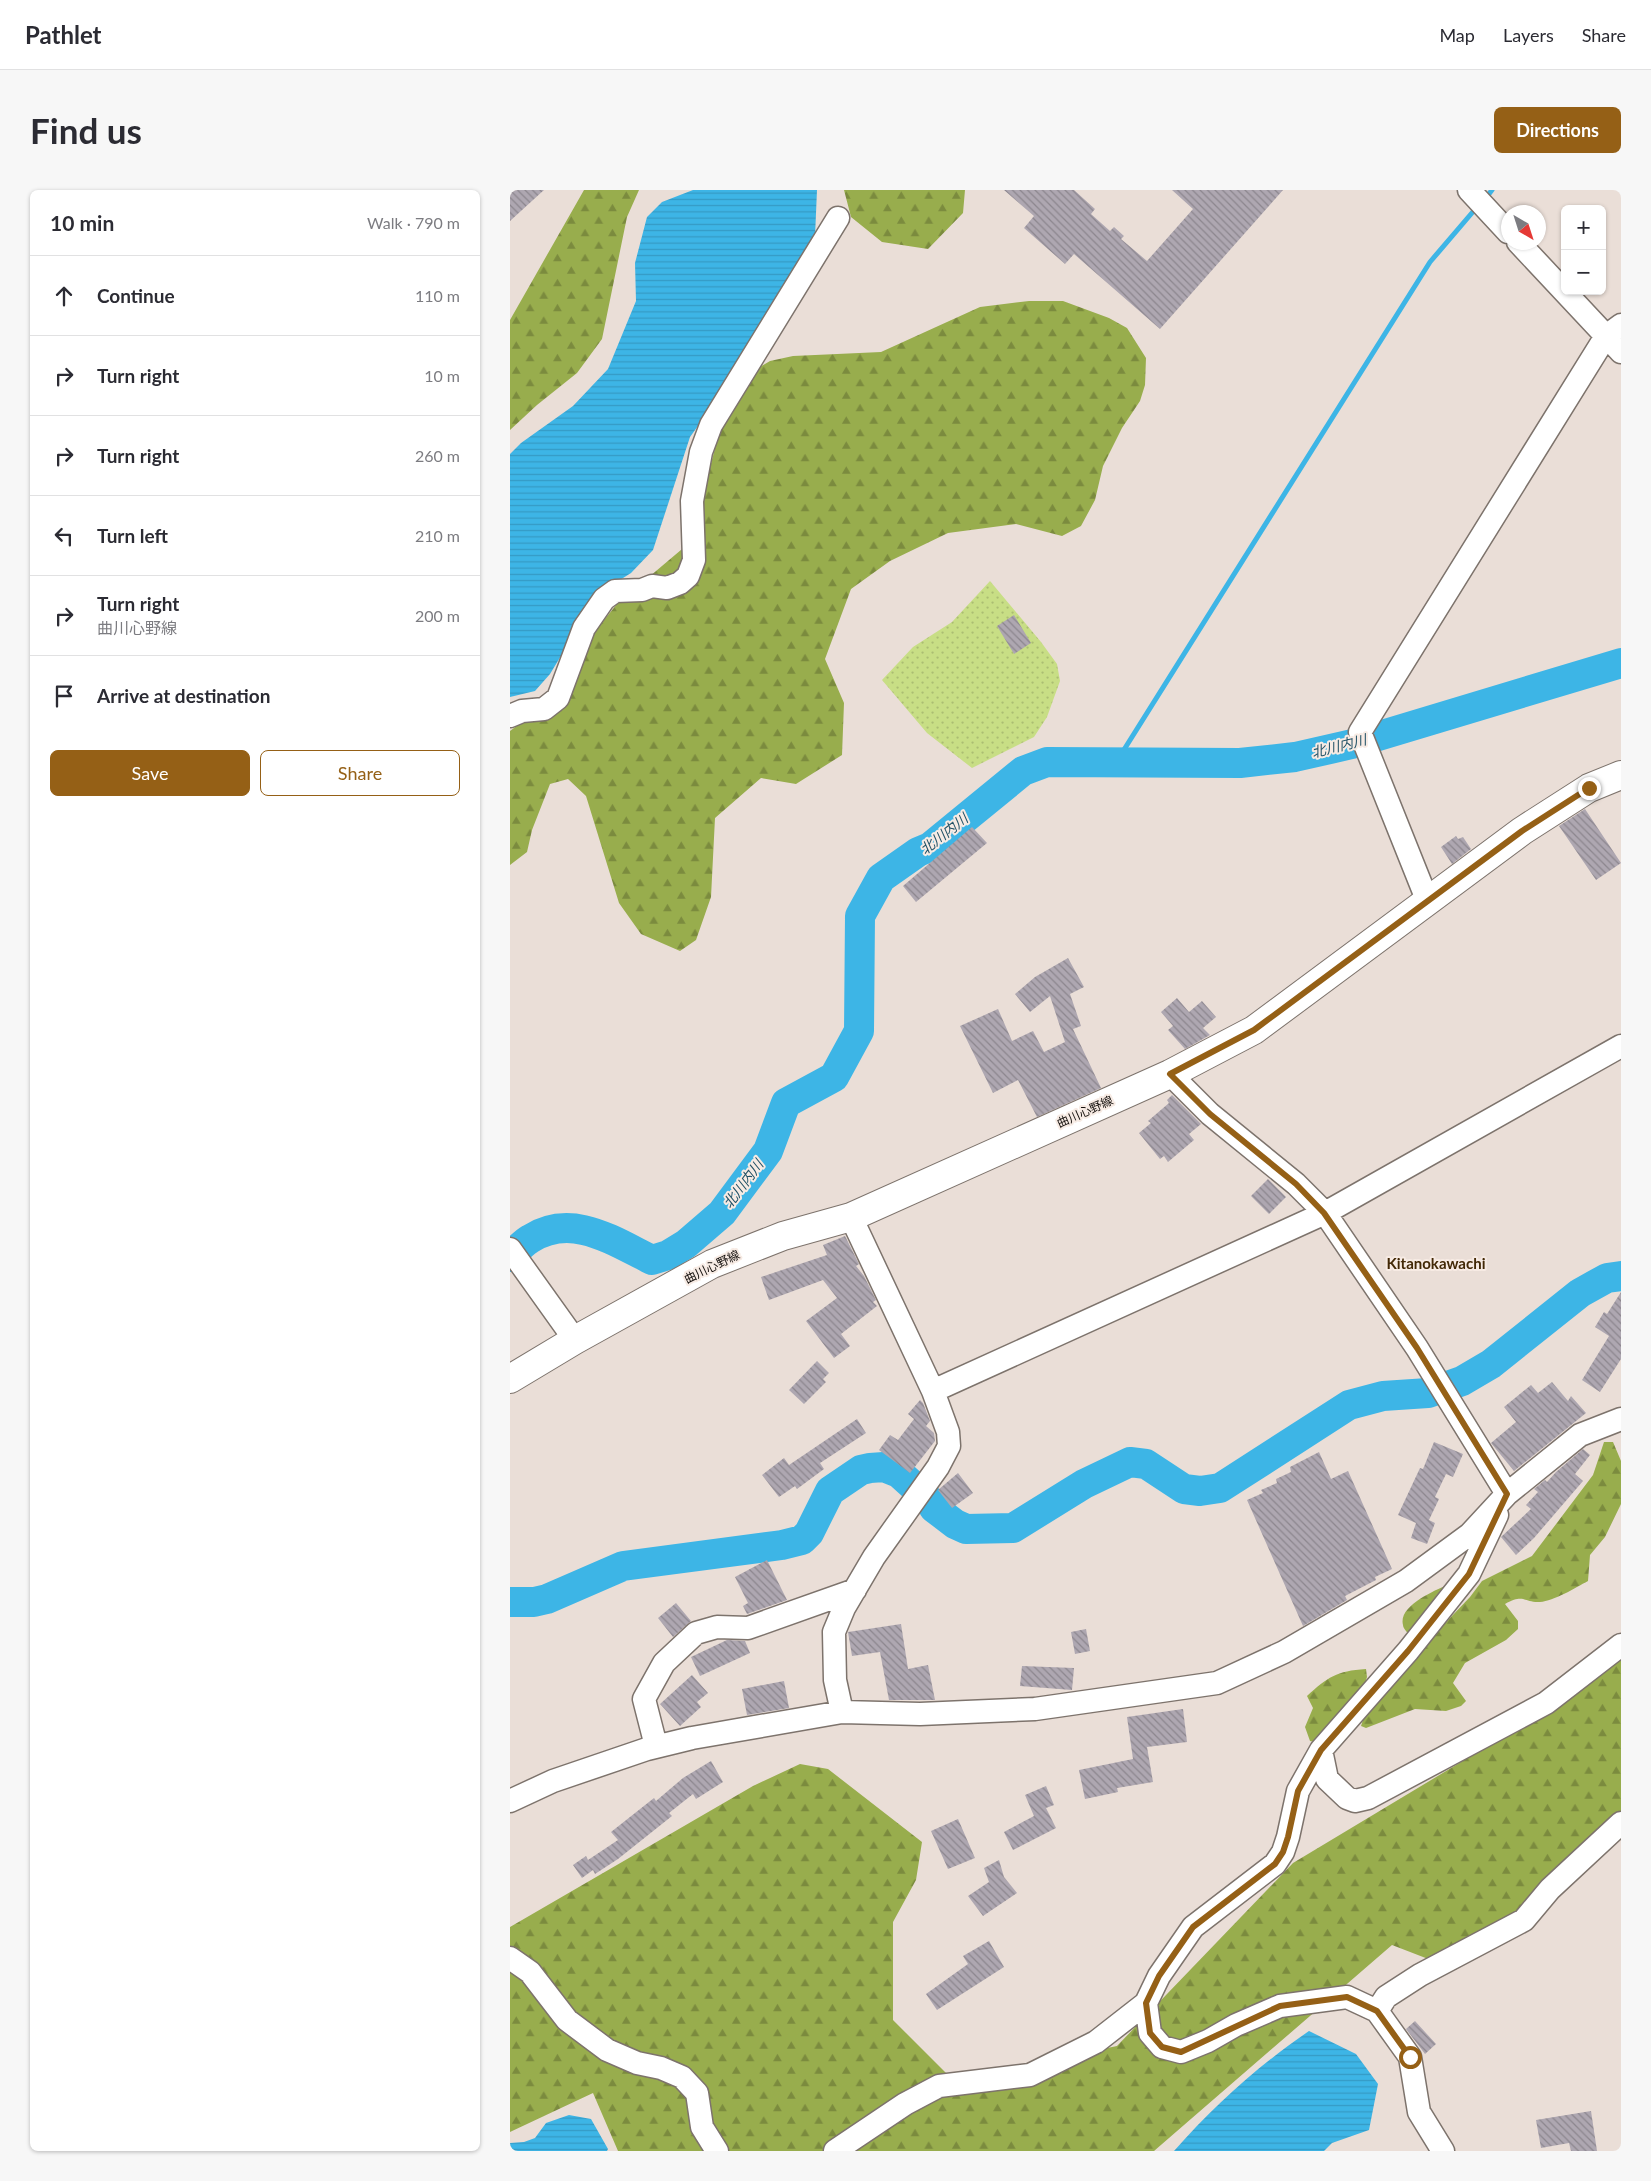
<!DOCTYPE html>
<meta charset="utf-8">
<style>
:root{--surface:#fff;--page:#f7f7f7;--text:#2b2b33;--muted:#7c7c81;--line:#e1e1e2;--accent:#956016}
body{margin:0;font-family:Lato,"Noto Sans JP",sans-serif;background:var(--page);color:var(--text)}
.controls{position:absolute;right:15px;top:15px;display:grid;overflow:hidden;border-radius:8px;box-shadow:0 1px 4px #0004}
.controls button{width:45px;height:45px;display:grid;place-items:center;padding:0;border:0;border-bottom:1px solid var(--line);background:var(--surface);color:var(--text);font:25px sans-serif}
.compass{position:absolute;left:991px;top:15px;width:45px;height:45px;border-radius:50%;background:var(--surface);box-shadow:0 1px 4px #0004;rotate:141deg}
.stop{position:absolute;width:15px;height:15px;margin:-11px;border:4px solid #956016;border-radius:50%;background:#fff}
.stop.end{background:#956016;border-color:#fff;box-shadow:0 1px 5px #0008}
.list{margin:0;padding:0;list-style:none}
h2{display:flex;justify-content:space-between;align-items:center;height:65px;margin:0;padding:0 20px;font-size:21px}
h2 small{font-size:16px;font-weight:400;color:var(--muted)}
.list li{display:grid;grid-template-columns:32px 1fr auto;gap:15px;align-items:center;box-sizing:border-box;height:80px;padding:0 20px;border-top:1px solid var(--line)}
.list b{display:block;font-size:19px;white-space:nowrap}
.list p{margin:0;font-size:16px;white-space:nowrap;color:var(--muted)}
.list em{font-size:16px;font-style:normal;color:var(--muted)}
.actions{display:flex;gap:10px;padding:15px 20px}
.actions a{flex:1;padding:11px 0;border:1px solid var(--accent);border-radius:8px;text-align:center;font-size:18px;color:var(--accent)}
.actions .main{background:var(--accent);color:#fff}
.icon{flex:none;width:28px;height:28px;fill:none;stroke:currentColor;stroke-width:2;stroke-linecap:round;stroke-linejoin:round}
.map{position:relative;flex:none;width:1111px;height:1961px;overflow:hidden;border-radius:8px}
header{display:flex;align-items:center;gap:30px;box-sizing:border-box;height:70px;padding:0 25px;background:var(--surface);border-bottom:1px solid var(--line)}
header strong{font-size:24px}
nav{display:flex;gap:28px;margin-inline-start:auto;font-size:18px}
.intro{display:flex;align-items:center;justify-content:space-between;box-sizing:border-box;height:120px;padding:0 30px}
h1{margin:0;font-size:35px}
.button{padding:12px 22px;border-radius:8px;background:var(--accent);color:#fff;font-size:18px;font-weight:700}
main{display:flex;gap:30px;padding:0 30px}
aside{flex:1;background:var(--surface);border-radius:8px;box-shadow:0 1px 4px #0004}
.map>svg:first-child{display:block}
.grass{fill:url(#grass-dots)}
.forest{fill:url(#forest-firs)}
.water{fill:url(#water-rules)}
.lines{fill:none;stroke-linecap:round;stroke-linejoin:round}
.stream{stroke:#3db5e6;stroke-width:5}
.river{stroke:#3db5e6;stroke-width:30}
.building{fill:url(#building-back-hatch)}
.minor-casing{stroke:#7d736c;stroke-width:25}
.major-casing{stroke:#7d736c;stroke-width:30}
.minor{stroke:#fff;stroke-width:22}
.major{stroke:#fff;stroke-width:28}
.route{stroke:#956016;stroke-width:6}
.labels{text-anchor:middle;stroke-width:4;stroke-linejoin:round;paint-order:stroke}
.street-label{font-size:12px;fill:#130f0c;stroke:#f7ebe4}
.water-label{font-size:14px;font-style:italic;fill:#225267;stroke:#f7ebe4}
.quarter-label{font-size:15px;font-weight:bold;fill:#422806;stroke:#f7ebe4}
</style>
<header>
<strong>Pathlet</strong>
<nav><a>Map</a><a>Layers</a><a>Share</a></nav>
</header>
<div class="intro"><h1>Find us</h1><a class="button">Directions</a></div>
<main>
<aside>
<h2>10 min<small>Walk · 790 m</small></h2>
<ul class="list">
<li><svg class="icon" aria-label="ahead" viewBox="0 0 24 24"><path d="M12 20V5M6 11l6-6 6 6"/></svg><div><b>Continue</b></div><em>110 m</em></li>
<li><svg class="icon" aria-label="right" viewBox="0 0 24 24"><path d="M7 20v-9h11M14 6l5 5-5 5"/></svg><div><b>Turn right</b></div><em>10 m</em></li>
<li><svg class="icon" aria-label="right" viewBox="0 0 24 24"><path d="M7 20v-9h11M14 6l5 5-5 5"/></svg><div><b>Turn right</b></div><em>260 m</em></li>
<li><svg class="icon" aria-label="left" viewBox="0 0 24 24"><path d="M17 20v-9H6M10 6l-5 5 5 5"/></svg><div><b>Turn left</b></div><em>210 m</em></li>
<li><svg class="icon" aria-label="right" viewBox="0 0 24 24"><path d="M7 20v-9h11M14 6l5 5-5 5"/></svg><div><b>Turn right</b><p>曲川心野線</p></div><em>200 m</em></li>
<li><svg class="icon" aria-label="arrive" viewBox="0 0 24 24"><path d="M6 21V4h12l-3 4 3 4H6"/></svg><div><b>Arrive at destination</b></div></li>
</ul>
<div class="actions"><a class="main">Save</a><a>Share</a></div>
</aside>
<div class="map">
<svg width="1111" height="1961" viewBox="0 0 1111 1961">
<defs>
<pattern id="grass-dots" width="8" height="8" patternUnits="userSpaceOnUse" patternTransform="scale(1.25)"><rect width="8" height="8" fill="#c8de85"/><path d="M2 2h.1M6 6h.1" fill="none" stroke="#abbd72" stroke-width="1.8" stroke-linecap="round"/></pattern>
<pattern id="forest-firs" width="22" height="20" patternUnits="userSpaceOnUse" patternTransform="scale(1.25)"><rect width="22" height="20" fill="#98ad4d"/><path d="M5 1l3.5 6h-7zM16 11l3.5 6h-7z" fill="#7b8b3e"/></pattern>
<pattern id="water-rules" width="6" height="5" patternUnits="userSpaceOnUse" patternTransform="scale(1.25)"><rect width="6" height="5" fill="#3db5e6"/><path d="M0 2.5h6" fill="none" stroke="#359ac4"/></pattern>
<pattern id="building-back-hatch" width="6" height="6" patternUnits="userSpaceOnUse" patternTransform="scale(1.25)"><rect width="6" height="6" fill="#aea7b1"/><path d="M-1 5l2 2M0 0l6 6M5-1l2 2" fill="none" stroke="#8c868e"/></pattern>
</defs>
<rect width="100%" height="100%" fill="#eaded7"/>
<path class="grass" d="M480 391 531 452 547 474 550 491 537 527 524 547 462 578 417 543 372 490 403 457 442 432Z"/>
<path class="forest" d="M74 0H129L117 27 92 149 67 183 27 215 0 240V130Z
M334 0H455L453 23 418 59 372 52 341 27Z
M519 111H553L599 128 617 138 636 168 635 195 630 211 612 238 593 276 585 310 571 336 552 346 506 334 438 343 380 371 341 399 315 469 334 513 332 565 286 594 251 588 205 628 201 707 186 750 170 761 131 744 109 713 76 606 58 589 40 594 22 640 17 662 0 675V541L42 509 81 446 107 414 178 354 192 321 199 281 208 247 238 184 260 171 283 166 371 162 470 117Z
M1094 1252H1103L1111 1271V1314L1095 1347 1080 1365 1078 1391C1065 1398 1044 1411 1030 1412 1013 1413 1015 1403 995 1414L1008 1431V1439L996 1450 955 1473 943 1493 956 1511 951 1516 936 1521 905 1519 856 1538 851 1536 854 1527 919 1450 960 1407 972 1391 1022 1366 1083 1285Z
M937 1395 899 1445C897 1442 893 1438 893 1435 888 1416 924 1401 937 1395Z
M1111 1464V1625L1008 1729 926 1772 882 1755 644 1961H108L83 1903 0 1942V1737L243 1596 290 1574 318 1579 412 1652 406 1690 383 1732V1830L443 1890 607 1856 783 1673 1001 1542Z
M856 1479 857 1487 853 1500 808 1553 800 1551 795 1537 803 1518 797 1506C818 1487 826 1481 856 1479Z"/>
<path class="water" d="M183 0H307L305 47 237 168 180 247 143 360 121 383 89 403 40 484 25 501 0 507V264L11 253 63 216 98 179 126 111 125 73 137 27 152 12Z
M799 1841 846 1864 868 1894 859 1940 822 1953 814 1961H664C704 1916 749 1875 799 1841Z
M59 1925 81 1929 98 1959 97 1961H0V1953L14 1952 25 1948 36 1933Z"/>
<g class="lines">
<path class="stream" d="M975 9 982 0
M605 574 920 72 967 17"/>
<path class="river" d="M0 1067C6 1061 13 1053 20 1049 62 1022 103 1051 142 1070L158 1065 176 1054 212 1023 258 961 276 913 324 887 349 841 350 726 371 688 408 662 420 657 513 581 537 572 730 573 785 567 842 554 1111 473
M0 1412H24L37 1409 113 1376 272 1355 292 1350 299 1343 320 1301 351 1280 360 1278 374 1277 389 1283 420 1311 424 1318 445 1334 456 1339 503 1338 574 1294 620 1272 636 1274 674 1299 690 1301 710 1298 839 1215 873 1206 918 1203 952 1191 981 1174 1070 1103 1097 1088 1111 1086"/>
</g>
<path class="building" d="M0 0H34L0 31Z
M494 0H564L585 19 581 24 600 41 604 37 614 46 611 49 637 71 683 19 662 0H773L650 139 564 64 555 74 514 38 524 26Z
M504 425 521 453 504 464 487 436Z
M1075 619 1111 673 1086 690 1049 636Z
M462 637 477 653 406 712 393 696Z
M946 646 948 649 953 647 961 659 942 674 931 657Z
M558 768 574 797 560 804 571 836 563 839 591 898 527 927 508 890 483 903 450 836 488 819 502 851 523 841 534 862 555 852 540 806 520 822 505 804 525 787Z
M667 808 679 822 692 811 706 827 693 838 700 845 675 859 658 840 663 836 651 822Z
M662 905 691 934 679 944 684 950 658 972 654 966 650 969 629 943 641 933 638 931 659 913 657 910Z
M758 989 776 1007 759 1024 741 1006Z
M335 1046 349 1074 346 1076 354 1086 366 1110 363 1112 367 1116 331 1144 340 1156 324 1168 296 1131 327 1108 313 1090 259 1110 251 1087 317 1065 313 1055Z
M1111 1102V1169L1090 1202 1072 1190 1099 1146 1085 1137 1094 1122 1097 1124Z
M307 1171 319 1183 313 1189 316 1192 294 1214 279 1200Z
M1042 1192 1058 1211 1061 1206 1076 1223 1004 1281 981 1253 1006 1232 994 1217 1021 1195 1028 1203Z
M410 1210 413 1213 420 1231 416 1236 424 1243 425 1251 400 1283 369 1260 380 1245 388 1250 404 1229 398 1224Z
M347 1229 356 1243 310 1273 314 1279 287 1299 285 1296 269 1307 252 1285 274 1268 279 1275Z
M924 1252 953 1264 943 1287 936 1284 925 1307 929 1309 919 1330 925 1333 917 1354 901 1348 906 1333 888 1325 910 1278 913 1279Z
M1073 1259 1080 1265 1065 1284 1073 1291 1024 1348 1006 1365 991 1347 1021 1319 1016 1315 1028 1302 1024 1299 1035 1290 1037 1292 1046 1282Z
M809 1262 821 1289 838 1281 882 1379 865 1387 866 1390 835 1406 837 1410 793 1436 737 1310 753 1303 751 1300 767 1293 766 1289 781 1282 780 1277Z
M448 1283 463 1303 442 1318 428 1300Z
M257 1370 277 1410 237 1424 233 1416 238 1413 225 1387Z
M166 1413 181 1431 163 1447 148 1428Z
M391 1434 398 1479 418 1475 425 1510H379L370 1462 342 1466 338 1442Z
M576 1439 580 1461 565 1464 561 1442Z
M217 1450 235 1451 240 1463 190 1486 181 1467Z
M512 1476 564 1478 562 1500 510 1496Z
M182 1485 198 1503 187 1512 191 1517 170 1536 150 1514Z
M274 1491 279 1518 237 1525 232 1499Z
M673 1519 677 1552 637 1557 643 1592 607 1598 608 1602 575 1609 569 1580 623 1569 617 1527Z
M201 1571 213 1592 186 1609 183 1604 159 1623 162 1626 108 1669 85 1684 83 1680 72 1688 63 1675 76 1666 78 1670 108 1650 101 1642 144 1608 146 1611 173 1588Z
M536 1596 544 1615 536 1618 546 1638 503 1660 494 1642 524 1626 515 1605Z
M448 1629 465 1668 438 1679 421 1641Z
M489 1670 494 1687 507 1703 473 1726 458 1706 479 1692 474 1678Z
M479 1751 494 1777 427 1820 416 1804 458 1774 453 1766Z
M905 1831 926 1854 915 1864 896 1839Z
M1081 1921 1087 1961H1061L1059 1953 1031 1958 1026 1930Z"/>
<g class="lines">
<defs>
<path id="minor" d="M959 0 998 42
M1008 52 1111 162
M0 526 12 521 34 519 48 508 74 438 94 409 105 401 132 400 142 396 157 398 170 393 178 386 184 370 182 311 191 262 201 235 328 28
M918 712 850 542 1096 146 1111 135
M660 884 700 924 786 994 815 1023 907 1158 997 1304
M0 1059 65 1150
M423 1201 815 1023 1111 856
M332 1522 325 1490 324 1442 334 1418 364 1367 428 1277 439 1256 438 1242 423 1201 341 1027
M146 1556 134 1509 154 1473 186 1443 207 1437 238 1438 345 1400
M811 1560 817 1589 837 1608 845 1611 858 1608 1036 1513 1111 1455
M0 1611 43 1591 137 1559 182 1548 332 1522 410 1524 525 1519 707 1493 774 1462 896 1391 960 1344 997 1304 1070 1245 1111 1229
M0 1768 20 1782 57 1830 97 1860 127 1873 151 1878 172 1887 187 1903 192 1937 207 1961
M867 1821 876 1807 910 1785 1014 1730 1040 1699 1111 1633
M325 1961 395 1914 429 1896 520 1885 586 1852 636 1813
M933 1961 909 1922 900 1867 867 1821 837 1807 770 1816 726 1835 698 1851 671 1862 652 1857 640 1843 636 1813 649 1786 683 1737 765 1674 773 1662 778 1647 788 1601 811 1560 898 1461 959 1384 987 1325"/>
<path id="major" d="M0 1189 65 1150 202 1074 273 1046 341 1027 660 884 744 840 1012 641 1079 598 1111 585"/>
</defs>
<use href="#minor" class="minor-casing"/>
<use href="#major" class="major-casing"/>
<use href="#minor" class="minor"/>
<use href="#major" class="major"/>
</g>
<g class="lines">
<path class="route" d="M900 1867 867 1821 837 1807 770 1816 671 1862 652 1857 640 1843 636 1813 649 1786 683 1737 765 1674 773 1662 778 1647 788 1601 811 1560 898 1461 959 1384 997 1304 907 1158 814 1023 786 994 700 924 660 884 744 840 1012 641 1079 598"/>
</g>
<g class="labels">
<g class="street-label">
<text transform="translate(575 922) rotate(-24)" y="4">曲川心野線</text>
<text transform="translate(202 1077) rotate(-26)" y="4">曲川心野線</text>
</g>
<g class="water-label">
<text transform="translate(829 556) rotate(-14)" y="5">北川内川</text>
<text transform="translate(434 644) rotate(-38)" y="5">北川内川</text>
<text transform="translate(233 994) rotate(-53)" y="5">北川内川</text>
</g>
<g class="quarter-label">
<text x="926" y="1079">Kitanokawachi</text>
</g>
</g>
</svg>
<div class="controls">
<button>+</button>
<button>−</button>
</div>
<svg class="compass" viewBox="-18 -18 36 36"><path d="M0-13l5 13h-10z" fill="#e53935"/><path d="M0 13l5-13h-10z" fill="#7c7c81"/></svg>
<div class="stop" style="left:900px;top:1867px"></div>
<div class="stop end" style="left:1079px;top:598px"></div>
</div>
</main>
